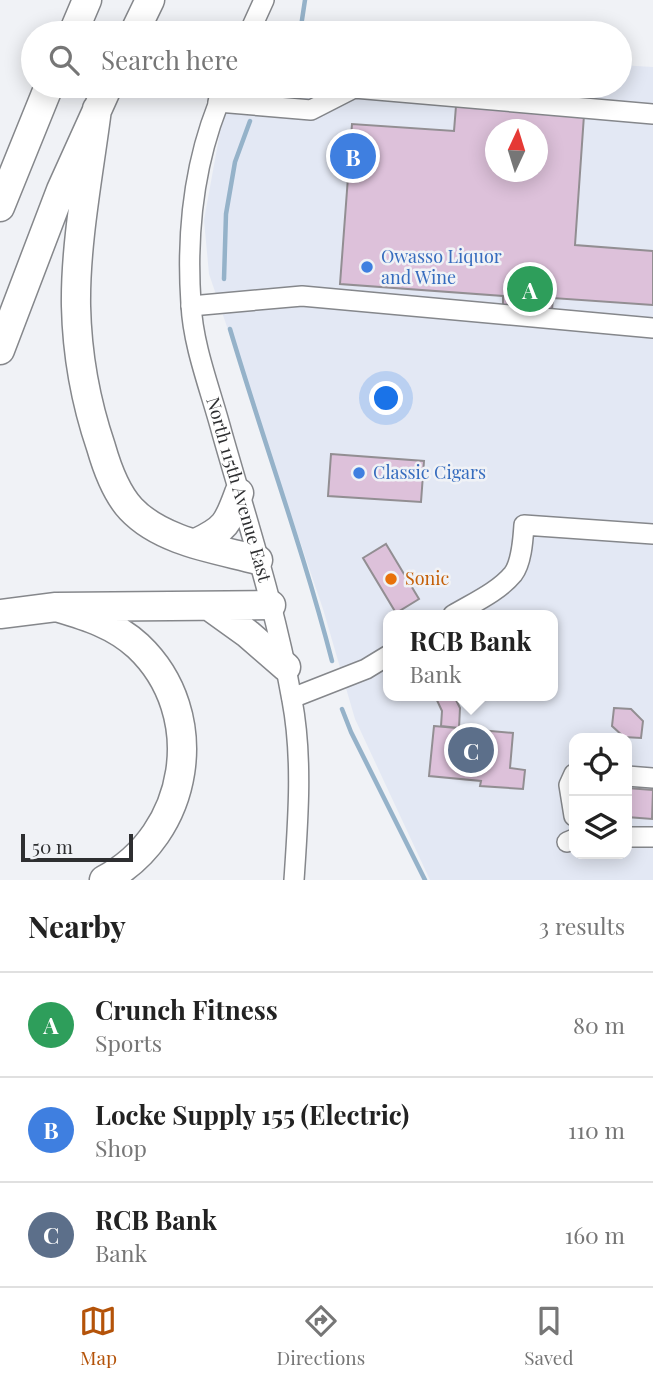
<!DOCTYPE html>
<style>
:root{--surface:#fff;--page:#f2f2f2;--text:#222;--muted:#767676;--line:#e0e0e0;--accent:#b45309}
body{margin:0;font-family:"Playfair Display",serif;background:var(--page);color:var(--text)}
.controls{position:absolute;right:21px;bottom:21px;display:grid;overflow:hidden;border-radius:14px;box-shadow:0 4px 18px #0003}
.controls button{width:63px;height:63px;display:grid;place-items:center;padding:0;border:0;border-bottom:2px solid var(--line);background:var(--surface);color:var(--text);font:35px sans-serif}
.compass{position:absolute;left:485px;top:119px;width:63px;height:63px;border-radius:50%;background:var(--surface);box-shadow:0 4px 18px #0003;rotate:4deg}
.scale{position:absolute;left:21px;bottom:18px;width:112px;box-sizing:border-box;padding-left:7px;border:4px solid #2e2f31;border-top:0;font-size:19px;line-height:24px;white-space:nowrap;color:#2e2f31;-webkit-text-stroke:5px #f0f2f6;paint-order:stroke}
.you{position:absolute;left:387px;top:399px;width:24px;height:24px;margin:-18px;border:5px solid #fff;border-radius:50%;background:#1a73e8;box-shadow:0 0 0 10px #1a73e833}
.badge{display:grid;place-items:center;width:46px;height:46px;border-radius:50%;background:var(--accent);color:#fff;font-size:23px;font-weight:700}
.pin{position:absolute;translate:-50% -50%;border:4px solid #fff;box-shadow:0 2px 7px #0006}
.popup{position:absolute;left:383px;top:610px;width:175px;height:91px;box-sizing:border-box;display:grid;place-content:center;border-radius:14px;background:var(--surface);filter:drop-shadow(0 2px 5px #0005);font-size:23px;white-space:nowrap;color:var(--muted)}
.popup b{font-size:26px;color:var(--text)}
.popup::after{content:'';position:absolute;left:50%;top:100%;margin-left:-14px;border:14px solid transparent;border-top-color:var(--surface)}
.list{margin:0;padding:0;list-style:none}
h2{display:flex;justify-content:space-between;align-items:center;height:91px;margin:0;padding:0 28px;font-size:30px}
h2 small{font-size:23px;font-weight:400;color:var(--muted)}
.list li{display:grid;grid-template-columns:46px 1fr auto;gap:21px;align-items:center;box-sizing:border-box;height:105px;padding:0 28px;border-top:2px solid var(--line)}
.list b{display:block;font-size:26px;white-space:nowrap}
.list p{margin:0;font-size:23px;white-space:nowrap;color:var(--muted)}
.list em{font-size:23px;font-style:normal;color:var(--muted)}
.icon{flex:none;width:38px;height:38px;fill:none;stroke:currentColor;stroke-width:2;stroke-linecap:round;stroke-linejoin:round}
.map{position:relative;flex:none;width:653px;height:880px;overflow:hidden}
.search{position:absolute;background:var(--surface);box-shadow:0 4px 18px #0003;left:21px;right:21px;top:21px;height:77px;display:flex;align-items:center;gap:18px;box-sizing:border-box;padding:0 24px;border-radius:38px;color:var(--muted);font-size:26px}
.sheet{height:406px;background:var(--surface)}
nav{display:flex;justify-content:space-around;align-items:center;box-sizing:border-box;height:98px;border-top:2px solid var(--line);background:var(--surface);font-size:19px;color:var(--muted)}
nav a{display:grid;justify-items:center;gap:4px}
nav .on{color:var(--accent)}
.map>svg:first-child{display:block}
.built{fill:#e3e8f4;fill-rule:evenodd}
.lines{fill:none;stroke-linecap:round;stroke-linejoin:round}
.stream{stroke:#95b2c9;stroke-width:4.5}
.building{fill:#ddc1da;stroke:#928e92;stroke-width:2;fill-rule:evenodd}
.minor-casing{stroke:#85878b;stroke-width:22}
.highway-casing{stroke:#85878b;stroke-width:31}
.minor{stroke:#fff;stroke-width:19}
.highway{stroke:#fff;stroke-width:28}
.shop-dot{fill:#3f7fe0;stroke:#f0f2f6;stroke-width:2.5}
.food-dot{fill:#e8710a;stroke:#f0f2f6;stroke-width:2.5}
.labels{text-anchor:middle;stroke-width:5;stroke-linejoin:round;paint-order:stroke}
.shop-label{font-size:18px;fill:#366cbe;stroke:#f0f2f6;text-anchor:start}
.street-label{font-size:18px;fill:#2e2f31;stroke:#f0f2f6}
.food-label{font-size:18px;fill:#c56008;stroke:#f0f2f6;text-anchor:start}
</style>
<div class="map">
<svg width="653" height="880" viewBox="0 0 653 880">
<rect width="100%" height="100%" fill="#f0f2f6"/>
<path class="built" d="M620 65 653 67V880H430L355 719 323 609 209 274 204 220 222 121 237 86H620ZM496 130H538V172H496ZM389 615H553V696H389ZM574 738H627V854H574Z"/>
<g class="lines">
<path class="stream" d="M300 33 305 0
M224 279 226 214 235 162 250 121
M230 329C263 440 303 549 332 661
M342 709 351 732 425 880"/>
</g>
<path class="building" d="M456 106 584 115 575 245 653 251V305L553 298 552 310 503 306V296L340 284 352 124 454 131ZM496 130H538V172H496Z
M331 454 424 461 421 502 328 496Z
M386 544 419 599 396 613 363 558Z
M435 696H454L460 708 459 728 441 726 442 711Z
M614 708 631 709 643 721 641 738 624 737 612 726Z
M434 726 513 733 510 768 525 770 523 789 480 786 481 781 429 776Z
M627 788 653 790 652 819 627 817Z"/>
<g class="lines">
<defs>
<g id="minor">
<path d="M249 33 264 0"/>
<path id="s1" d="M226 86C195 153 186 230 191 304 193 347 211 391 222 433 247 521 276 609 292 700 303 758 298 821 294 880"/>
<path d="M218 102 311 110 354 88 653 114"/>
<path d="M191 306 302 296 653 328"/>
<path d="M453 615C473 603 498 592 513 574 522 562 523 539 524 525L653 534"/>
<path d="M292 698 366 669 389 655"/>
<path d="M574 774 569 785 574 816"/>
<path d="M627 776 653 778"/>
<path d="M627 837H653"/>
<path d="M567 842 574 839"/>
</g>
<path id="highway" d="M73 33 87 0
M134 33 150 0
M97 109C89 172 75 243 76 306 77 352 86 403 101 447 107 468 116 493 131 509 162 542 217 549 258 560
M0 207 49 86
M0 350 61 190 108 86
M196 543C226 529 228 523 239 493
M209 606 248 634 286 667
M56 607C86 616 114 624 138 646 210 714 190 835 104 880
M0 614 56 607 271 605"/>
</defs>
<use href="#minor" class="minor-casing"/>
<use href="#highway" class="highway-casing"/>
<use href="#minor" class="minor"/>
<use href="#highway" class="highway"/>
</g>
<g class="shop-dot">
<circle cx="367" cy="267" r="7"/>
<circle cx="359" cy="473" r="7"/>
</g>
<circle class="food-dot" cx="391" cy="579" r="7"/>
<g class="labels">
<g class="shop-label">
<text x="381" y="263">Owasso Liquor<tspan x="381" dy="21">and Wine</tspan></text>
<text x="373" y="479">Classic Cigars</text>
</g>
<g class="street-label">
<text dy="6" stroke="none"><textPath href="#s1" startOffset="415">North 115th Avenue East</textPath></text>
</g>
<g class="food-label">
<text x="405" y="585">Sonic</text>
</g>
</g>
</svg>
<div class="controls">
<button><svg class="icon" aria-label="locate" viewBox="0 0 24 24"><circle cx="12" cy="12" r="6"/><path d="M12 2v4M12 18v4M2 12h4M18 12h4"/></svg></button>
<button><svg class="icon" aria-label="layers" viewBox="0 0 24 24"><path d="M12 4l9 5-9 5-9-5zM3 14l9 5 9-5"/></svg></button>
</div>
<svg class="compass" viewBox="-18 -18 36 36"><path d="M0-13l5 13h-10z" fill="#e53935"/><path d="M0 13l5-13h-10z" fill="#767676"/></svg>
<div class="scale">50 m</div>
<div class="you"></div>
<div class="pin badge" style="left:530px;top:289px;background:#2e9e5b">A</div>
<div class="pin badge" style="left:353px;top:156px;background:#3f7fe0">B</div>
<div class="pin badge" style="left:471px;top:750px;background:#5c6f8a">C</div>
<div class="popup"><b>RCB Bank</b>Bank</div>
<div class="search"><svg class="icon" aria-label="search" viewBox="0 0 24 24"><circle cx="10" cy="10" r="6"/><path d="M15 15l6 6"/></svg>Search here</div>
</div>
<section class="sheet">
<h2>Nearby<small>3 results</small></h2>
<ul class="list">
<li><span class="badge" style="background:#2e9e5b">A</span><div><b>Crunch Fitness</b><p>Sports</p></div><em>80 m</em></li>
<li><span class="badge" style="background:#3f7fe0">B</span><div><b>Locke Supply 155 (Electric)</b><p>Shop</p></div><em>110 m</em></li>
<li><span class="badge" style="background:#5c6f8a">C</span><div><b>RCB Bank</b><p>Bank</p></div><em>160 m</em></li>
</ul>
</section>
<nav>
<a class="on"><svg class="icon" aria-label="map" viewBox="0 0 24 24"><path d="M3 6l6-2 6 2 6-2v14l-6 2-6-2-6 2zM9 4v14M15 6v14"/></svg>Map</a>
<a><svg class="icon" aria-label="directions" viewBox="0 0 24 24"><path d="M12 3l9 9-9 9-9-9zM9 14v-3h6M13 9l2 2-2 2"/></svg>Directions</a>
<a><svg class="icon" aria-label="saved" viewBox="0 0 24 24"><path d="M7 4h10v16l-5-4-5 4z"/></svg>Saved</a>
</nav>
